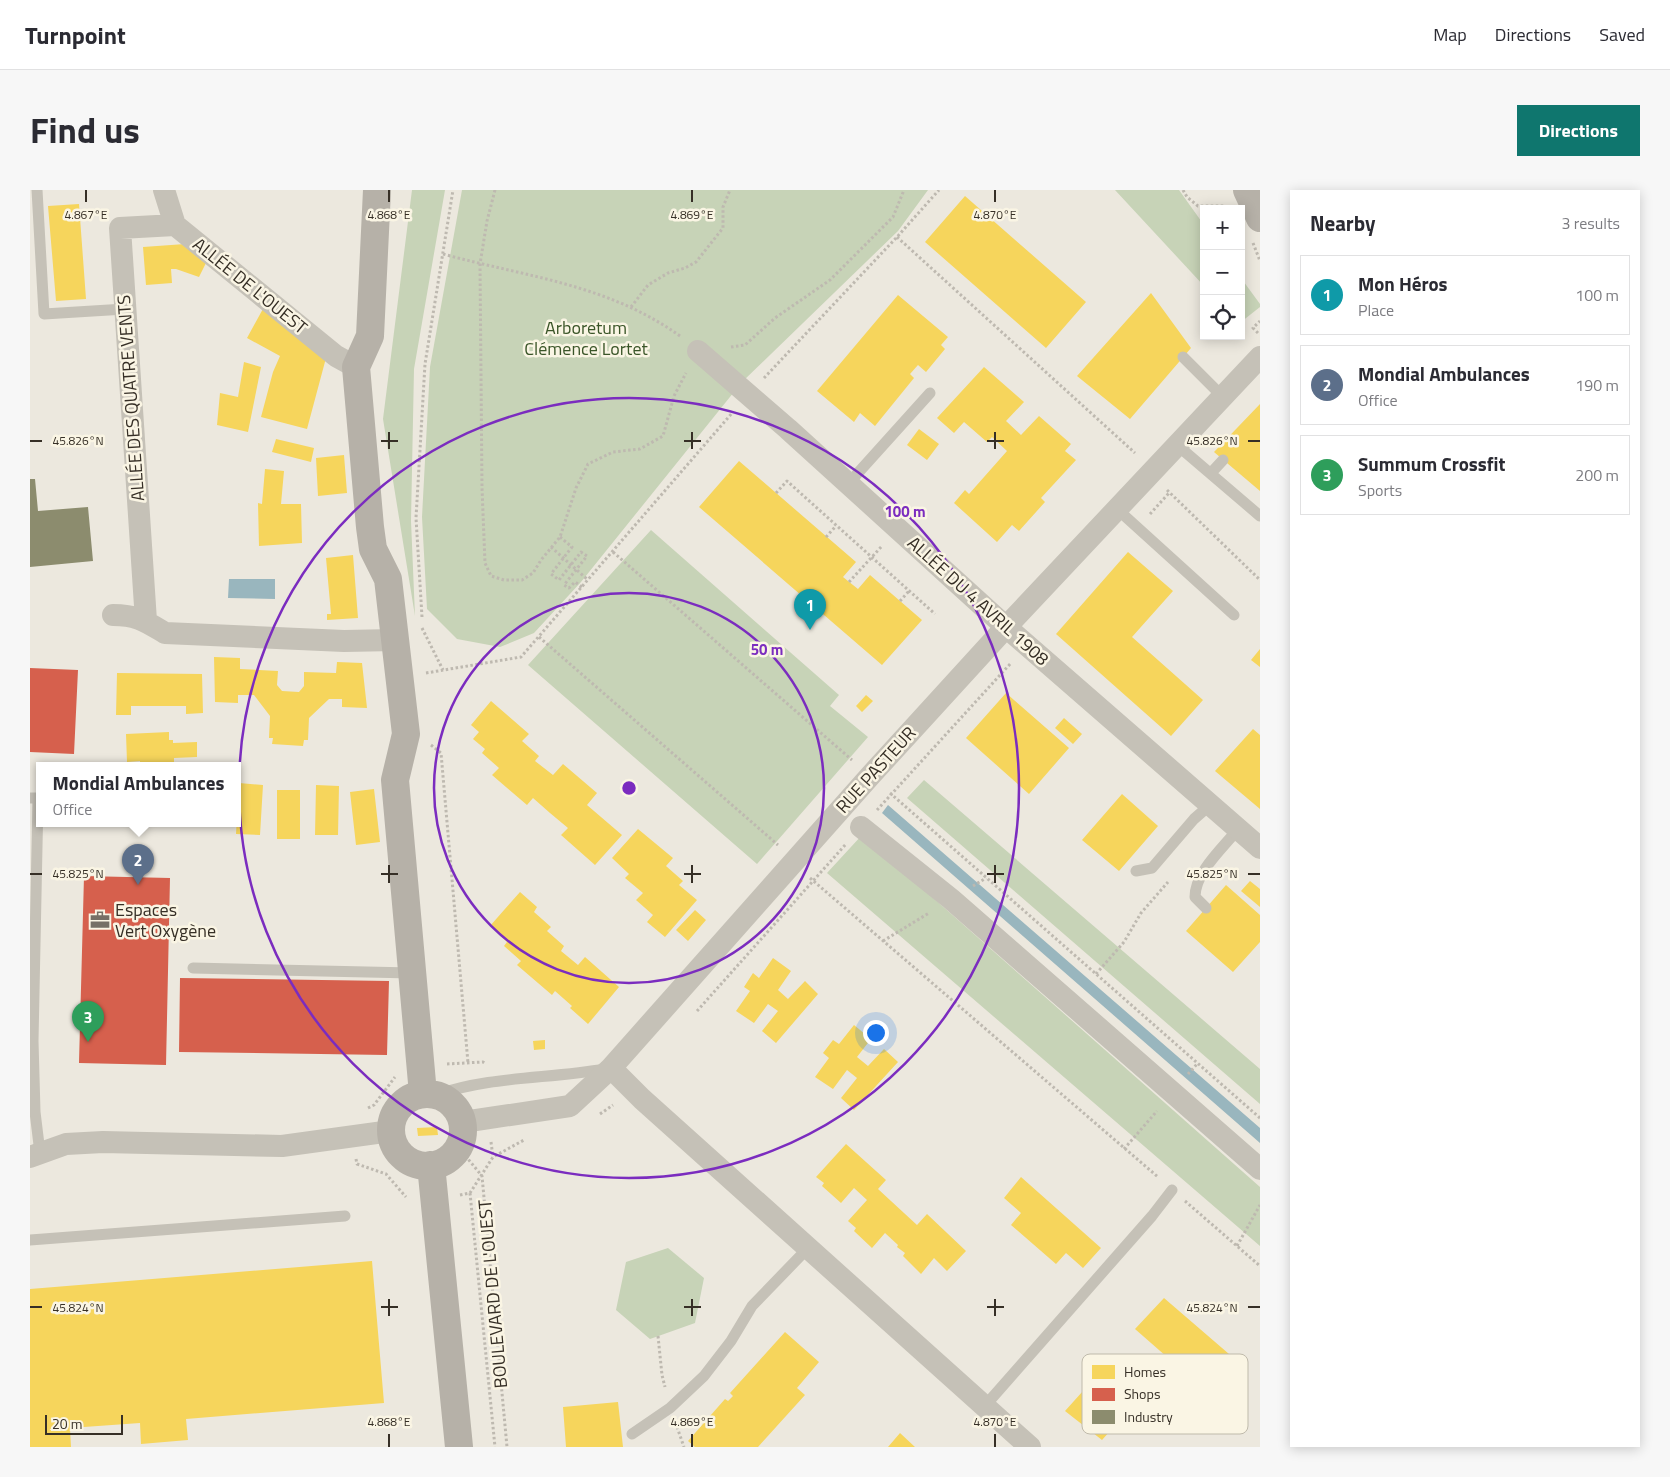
<!DOCTYPE html>
<meta charset="utf-8">
<style>
:root{--surface:#fff;--page:#f7f7f7;--text:#2b2b33;--muted:#7c7c81;--line:#e1e1e2;--accent:#0f766e}
body{margin:0;font-family:"Titillium Web",sans-serif;background:var(--page);color:var(--text)}
.controls{position:absolute;right:15px;top:15px;display:grid;overflow:hidden;border-radius:0px;box-shadow:0 2px 12px #0003}
.controls button{width:45px;height:45px;display:grid;place-items:center;padding:0;border:0;border-bottom:1px solid var(--line);background:var(--surface);color:var(--text);font:25px sans-serif}
.scale{position:absolute;left:15px;bottom:12px;width:78px;box-sizing:border-box;padding-left:5px;border:2px solid #362f26;border-top:0;font-size:14px;line-height:18px;white-space:nowrap;color:#362f26;-webkit-text-stroke:4px #faf5e4;paint-order:stroke}
.you{position:absolute;left:845px;top:842px;width:18px;height:18px;margin:-12px;border:4px solid #fff;border-radius:50%;background:#1a73e8;box-shadow:0 0 0 8px #1a73e833}
.badge{display:grid;place-items:center;width:32px;height:32px;border-radius:50%;background:var(--accent);color:#fff;font-size:16px;font-weight:700}
.pin{position:absolute;translate:-50% -41px;filter:drop-shadow(0 1px 2px #0008)}
.pin::after{content:'';position:absolute;top:26px;width:18px;height:15px;background:inherit;clip-path:polygon(0 0,100% 0,50% 100%)}
.popup{position:absolute;left:6px;top:572px;width:205px;height:65px;box-sizing:border-box;display:grid;place-content:center;border-radius:0px;background:var(--surface);filter:drop-shadow(0 1px 4px #0005);font-size:16px;white-space:nowrap;color:var(--muted)}
.popup b{font-size:19px;color:var(--text)}
.popup::after{content:'';position:absolute;left:50%;top:100%;margin-left:-10px;border:10px solid transparent;border-top-color:var(--surface)}
.list{margin:0;padding:0;list-style:none}
h2{display:flex;justify-content:space-between;align-items:center;height:65px;margin:0;padding:0 20px;font-size:21px}
h2 small{font-size:16px;font-weight:400;color:var(--muted)}
.list li{display:grid;grid-template-columns:32px 1fr auto;gap:15px;align-items:center;box-sizing:border-box;height:80px;margin:0 10px 10px;padding:0 10px;border:1px solid var(--line);border-radius:0px}
.list b{display:block;font-size:19px;white-space:nowrap}
.list p{margin:0;font-size:16px;white-space:nowrap;color:var(--muted)}
.list em{font-size:16px;font-style:normal;color:var(--muted)}
.icon{flex:none;width:28px;height:28px;fill:none;stroke:currentColor;stroke-width:2;stroke-linecap:round;stroke-linejoin:round}
.map{position:relative;flex:none;width:1230px;height:1257px;overflow:hidden;border-radius:0px}
header{display:flex;align-items:center;gap:30px;box-sizing:border-box;height:70px;padding:0 25px;background:var(--surface);border-bottom:1px solid var(--line)}
header strong{font-size:24px}
nav{display:flex;gap:28px;margin-inline-start:auto;font-size:18px}
.intro{display:flex;align-items:center;justify-content:space-between;box-sizing:border-box;height:120px;padding:0 30px}
h1{margin:0;font-size:35px}
.button{padding:12px 22px;border-radius:0px;background:var(--accent);color:#fff;font-size:18px;font-weight:700}
main{display:flex;gap:30px;padding:0 30px}
aside{flex:1;background:var(--surface);border-radius:0px;box-shadow:0 2px 12px #0003}
.map>svg:first-child{display:block}
.green{fill:#c7d3b7}
.water{fill:#99b6be}
.homes{fill:#f6d55c}
.shops{fill:#d6604d}
.industry{fill:#8c8c6e}
.lines{fill:none;stroke-linecap:round;stroke-linejoin:round}
.path{stroke:#beb9b0;stroke-width:3;stroke-dasharray:2.5 2.5;stroke-linecap:butt}
.lane{stroke:#c5c1b7;stroke-width:11}
.street{stroke:#c5c1b7;stroke-width:22}
.secondary{stroke:#b6b1a8;stroke-width:28}
.ticks{fill:none;stroke:#362f26;stroke-width:2}
.ring{fill:none;stroke:#7b2cbf;stroke-width:2.5}
.labels{text-anchor:middle;stroke-width:5;stroke-linejoin:round;paint-order:stroke}
.street-label{font-size:18px;fill:#362f26;stroke:#faf5e4}
.park-label{font-size:18px;fill:#3a5528;stroke:#faf5e4}
.poi-label{font-size:18px;fill:#362f26;stroke:#faf5e4;text-anchor:start}
.key{fill:#faf5e4;stroke:#bfbaab;stroke-width:1}
.key-label{font-size:14px;fill:#362f26}
.ticks-label{font-size:12px;text-anchor:middle;fill:#362f26;stroke:#faf5e4;stroke-width:5;stroke-linejoin:round;paint-order:stroke}
.centre{fill:#7b2cbf;stroke:#faf5e4;stroke-width:2.5}
.ring-label{font-size:15px;text-anchor:middle;font-weight:bold;fill:#7b2cbf;stroke:#faf5e4;stroke-width:5;stroke-linejoin:round;paint-order:stroke}
</style>
<header>
<strong>Turnpoint</strong>
<nav><a>Map</a><a>Directions</a><a>Saved</a></nav>
</header>
<div class="intro"><h1>Find us</h1><a class="button">Directions</a></div>
<main>
<div class="map">
<svg width="1230" height="1257" viewBox="0 0 1230 1257">
<rect width="100%" height="100%" fill="#ece8de"/>
<path class="green" d="M382 0H415L384 179 381 331 385 426 353 229Z
M432 0H898L868 41 712 192 551 392 504 443 470 457 427 449 397 419 392 327 400 177Z
M1085 0H1149L1174 35V96Z
M1211 88 1230 114V117L1211 132Z
M621 340 809 505 800 516 838 547 727 674 498 475Z
M894 590 1230 879V914L877 608Z
M832 645 1230 997V1056L797 683Z
M638 1058 674 1088 665 1133 620 1149 586 1120 596 1072Z"/>
<path class="water" d="M199 389H245V409L198 408Z
M858 615 1230 938V953L852 623Z"/>
<path class="homes" d="M935 6 1056 112 1016 158 895 52Z
M49 14 56 109 26 111 18 16Z
M155 54 177 71 169 87 146 79H141L142 93 116 95 113 57Z
M1121 103 1161 158 1100 229 1047 186Z
M868 105 918 147 911 155 915 159 896 182 888 175 880 184 884 188 845 236 830 223 824 232 787 201Z
M234 117 296 168 277 239 231 227 243 182 250 166 217 148Z
M214 172 231 177 218 242 187 235 190 203 208 207Z
M954 177 994 212 976 231 991 245 1009 226 1041 254 1035 261 1046 270 1011 308 1015 312 989 341 982 335 967 352 924 313 935 300 939 304 977 261 962 247 957 252 934 232 924 243 907 228Z
M1230 214V301L1184 262Z
M889 239 909 254 897 270 877 255Z
M246 249 284 258 281 272 242 262Z
M314 265 317 303 288 306 286 268Z
M709 271 826 372 813 387 828 399 840 385 892 430 852 475 669 317Z
M235 279 254 281 251 314H271L272 353 229 356 228 313 232 314Z
M1098 362 1143 401 1102 447 1173 510 1141 546 1026 444Z
M323 365 328 428 297 430V424H301L296 368Z
M1230 459V477L1221 470Z
M184 467 210 468V479L248 481 247 495 252 501 269 502 274 496V482L306 483 307 472 332 473 337 518 312 517V509H299L279 528 278 550H274L273 556 242 554 243 548H239L240 526 224 505H208V513L185 512Z
M87 483 172 484 173 523 156 524V516H101V525H86Z
M976 503 1039 558 999 604 936 548Z
M836 505 843 511 832 522 826 516Z
M461 511 499 544 492 551 509 566 505 571 523 585 533 574 567 603 557 615 592 645 565 675 531 645 538 638 520 623 503 608 497 615 462 585 469 578 452 563 455 559 443 549 449 542 441 535Z
M1034 528 1052 544 1043 554 1025 538Z
M1223 539 1230 545V619L1185 581Z
M139 542V550H143V553L167 552V567L144 568V575L110 576V571L97 572 96 544Z
M209 593 233 595 230 645 206 644Z
M286 595 309 596 308 645H285Z
M344 599 350 652 326 655 320 602Z
M247 600H270V649H247Z
M1092 604 1128 636 1089 681 1052 650Z
M608 639 643 668 636 676 653 691 649 695 667 710 635 747 617 732 623 725 606 710 613 703 595 688 599 684 582 668Z
M1220 691 1230 699V717L1211 701Z
M1196 695 1230 725V752L1203 782 1156 741Z
M490 702 507 717 504 722 521 737 517 741 534 756 531 761 548 775 555 767 589 797 558 834 540 818 542 816 525 801 522 805 487 775 491 771 474 756 477 752 460 736Z
M665 720 676 730 658 751 646 740Z
M743 768 761 781 748 800 758 809 775 791 788 804 746 853 732 841 748 821 738 814 724 833 706 821 720 801 714 797 723 783 729 788Z
M824 835 841 849 827 867 838 876 854 859 868 872 824 920 811 908 827 888 817 880 803 899 785 887 799 868 793 863 803 850 809 854Z
M515 850V859L504 860 503 851Z
M407 937 408 945 388 946 387 938Z
M816 954 856 990 848 999 887 1035 897 1024 936 1061 917 1081 904 1068 891 1084 873 1066 875 1063 867 1057 868 1055 855 1043 842 1058 824 1041 826 1038 818 1031 837 1010 824 998 811 1013 792 996 794 993 786 987Z
M991 987 1071 1058 1053 1078 1036 1063 1026 1074 981 1035 991 1023 974 1008Z
M342 1071 354 1213 156 1229 158 1250 111 1254 110 1233 40 1238 41 1257H0V1099Z
M1134 1108 1199 1164 1169 1195 1105 1139Z
M755 1142 789 1172 767 1198 775 1205 728 1257H665L658 1251 695 1209 698 1211 703 1206 700 1203Z
M1079 1172 1116 1201 1072 1250 1035 1221Z
M588 1212 593 1257H536L533 1217Z
M870 1243 885 1257H858Z"/>
<path class="shops" d="M0 478 48 480 44 564 0 562Z
M54 686 140 688 136 875 49 873Z
M150 788 359 791 357 865 149 862Z"/>
<path class="industry" d="M0 289H5L8 321 58 317 63 371 0 377Z"/>
<g class="lines">
<path class="path" d="M465 0 457 31 450 74 452 298 455 373 461 386 474 390H492L503 383 511 370 530 347 546 298 558 274 583 262 610 259 633 246 644 206 656 183
M1153 0 1157 7 1168 16H1195
M867 47 1105 263
M1223 53 1230 71
M413 64C497 87 577 94 650 146
M601 117 618 95 638 83 655 78 666 72 693 38V17L700 0
M1228 143 1223 138 1230 131
M701 157 715 155 745 128 800 90 863 27 874 0
M734 188 867 47 909 0
M1137 300 1230 390
M746 303 757 291 905 424
M1120 324 1139 303
M530 347 542 357 521 384 529 390 551 362 557 366 534 395 539 398 545 392 552 397
M796 347 806 336
M521 357 558 390
M583 362 822 570
M819 392 852 356
M870 411 879 401
M392 427 386 328 395 174 423 0
M392 438 413 480
M509 447 748 655
M396 483 491 467 703 222
M401 555 411 563 438 873
M860 603 1230 928
M847 620 981 473
M780 688 1128 987
M943 696 956 688
M853 751 899 723
M1066 784 1094 752 1111 723 1138 692
M667 821 816 654
M417 874 453 872 456 874
M1158 884 1168 873
M338 918 344 915 365 887
M570 924 583 915
M461 952 463 967
M429 958 452 986 477 1257
M1094 959 1127 921
M326 969 327 974 356 984 376 1007
M440 1003 465 1257
M430 1005 440 1003 463 967 494 950
M1155 1011 1230 1076
M1207 1056 1230 1015
M628 1146 632 1185 635 1197
M647 1237 654 1257"/>
<path class="lane" d="M7 0 14 124 95 119
M1153 167 1193 207
M1147 255 1230 326
M1181 283 1193 270
M818 294 900 203
M1087 319 1204 425
M0 608H8L3 851 5 922 10 963
M1106 681 1122 678 1164 629 1180 615
M1176 718 1165 707C1165 682 1193 658 1208 639
M163 778 382 783
M406 905C460 886 519 889 575 879
M0 1050 315 1026
M954 1217 1122 1026 1142 1000
M602 1244 640 1218 674 1186 701 1151 722 1116 778 1058"/>
<path class="street" d="M134 0 145 35 306 166 326 177
M668 161 758 239 976 437 1230 658
M83 425C107 425 115 431 135 443L314 451 366 450
M116 431 90 38 145 35
M831 637 921 709 1230 979
M581 878 612 909 1000 1257
M433 932 540 916 581 878 840 586 976 437 1230 167
M0 967 36 954 73 952 252 956 361 941"/>
<path class="secondary" d="M347 0 340 146 326 177 340 337 343 359 358 389 376 544 365 590 393 904
M1217 0 1230 28
M361 940a36 36 0 1 1 72 0a36 36 0 1 1-72 0Z
M401 975 429 1257"/>
</g>
<path class="ticks" d="M56 0V12M359 0V12M662 0V12M965 0V12M359 242V259M662 242V259M965 242V259M0 251H12M351 251H368M654 251H671M957 251H974M1218 251H1230M359 675V693M662 675V693M965 675V693M0 684H12M351 684H368M654 684H671M957 684H974M1218 684H1230M359 1109V1126M662 1109V1126M965 1109V1126M0 1117H12M351 1117H368M654 1117H671M957 1117H974M1218 1117H1230M359 1244V1257M662 1244V1257M965 1244V1257"/>
<g class="ring">
<circle cx="599" cy="598" r="195"/>
<circle cx="599" cy="598" r="390"/>
</g>
<defs>
<symbol id="office-bare" viewBox="-9 -9 18 18"><path d="M-6-3h4V-5.5h4V-3h4V5H-6ZM-1-4.5V-3h2v-1.5ZM-6 0V1H6V0Z" fill="#767066" stroke="#faf5e4" stroke-width="2.5" paint-order="stroke"/></symbol>
</defs>
<g fill-rule="evenodd">
<use href="#office-bare" x="56" y="716" width="28" height="28"/>
</g>
<g class="labels">
<g class="street-label">
<text transform="translate(220 96) rotate(39)" y="6">ALLÉE DE L'OUEST</text>
<text transform="translate(101 208) rotate(-94)" y="6">ALLÉE DES QUATRE VENTS</text>
<text transform="translate(948 411) rotate(42)" y="6">ALLÉE DU 4 AVRIL 1908</text>
<text transform="translate(846 580) rotate(-48)" y="6">RUE PASTEUR</text>
<text transform="translate(463 1104) rotate(-95)" y="6">BOULEVARD DE L'OUEST</text>
</g>
<g class="park-label">
<text x="556" y="144">Arboretum<tspan x="556" dy="21">Clémence Lortet</tspan></text>
</g>
<g class="poi-label">
<text x="85" y="726">Espaces<tspan x="85" dy="21">Vert Oxygène</tspan></text>
</g>
</g>
<rect x="1052" y="1164" width="166" height="80" rx="8" class="key"/>
<rect x="1062" y="1175" width="23" height="14" fill="#f6d55c"/>
<rect x="1062" y="1198" width="23" height="13" fill="#d6604d"/>
<rect x="1062" y="1220" width="23" height="14" fill="#8c8c6e"/>
<g class="key-label">
<text x="1094" y="1187">Homes</text>
<text x="1094" y="1209">Shops</text>
<text x="1094" y="1232">Industry</text>
</g>
<g class="ticks-label">
<text x="56" y="29">4.867°E</text>
<text x="359" y="29">4.868°E</text>
<text x="662" y="29">4.869°E</text>
<text x="965" y="29">4.870°E</text>
<text x="48" y="255">45.826°N</text>
<text x="1182" y="255">45.826°N</text>
<text x="48" y="688">45.825°N</text>
<text x="1182" y="688">45.825°N</text>
<text x="48" y="1122">45.824°N</text>
<text x="1182" y="1122">45.824°N</text>
<text x="359" y="1236">4.868°E</text>
<text x="662" y="1236">4.869°E</text>
<text x="965" y="1236">4.870°E</text>
</g>
<circle cx="599" cy="598" r="8" class="centre"/>
<g class="ring-label">
<text x="875" y="327">100 m</text>
<text x="737" y="465">50 m</text>
</g>
</svg>
<div class="controls">
<button>+</button>
<button>−</button>
<button><svg class="icon" aria-label="locate" viewBox="0 0 24 24"><circle cx="12" cy="12" r="6"/><path d="M12 2v4M12 18v4M2 12h4M18 12h4"/></svg></button>
</div>
<div class="scale">20 m</div>
<div class="you"></div>
<div class="pin badge" style="left:780px;top:440px;background:#0f9aa8">1</div>
<div class="pin badge" style="left:108px;top:695px;background:#5c6f8a">2</div>
<div class="popup"><b>Mondial Ambulances</b>Office</div>
<div class="pin badge" style="left:58px;top:852px;background:#2e9e5b">3</div>
</div>
<aside>
<h2>Nearby<small>3 results</small></h2>
<ul class="list">
<li><span class="badge" style="background:#0f9aa8">1</span><div><b>Mon Héros</b><p>Place</p></div><em>100 m</em></li>
<li><span class="badge" style="background:#5c6f8a">2</span><div><b>Mondial Ambulances</b><p>Office</p></div><em>190 m</em></li>
<li><span class="badge" style="background:#2e9e5b">3</span><div><b>Summum Crossfit</b><p>Sports</p></div><em>200 m</em></li>
</ul>
</aside>
</main>
